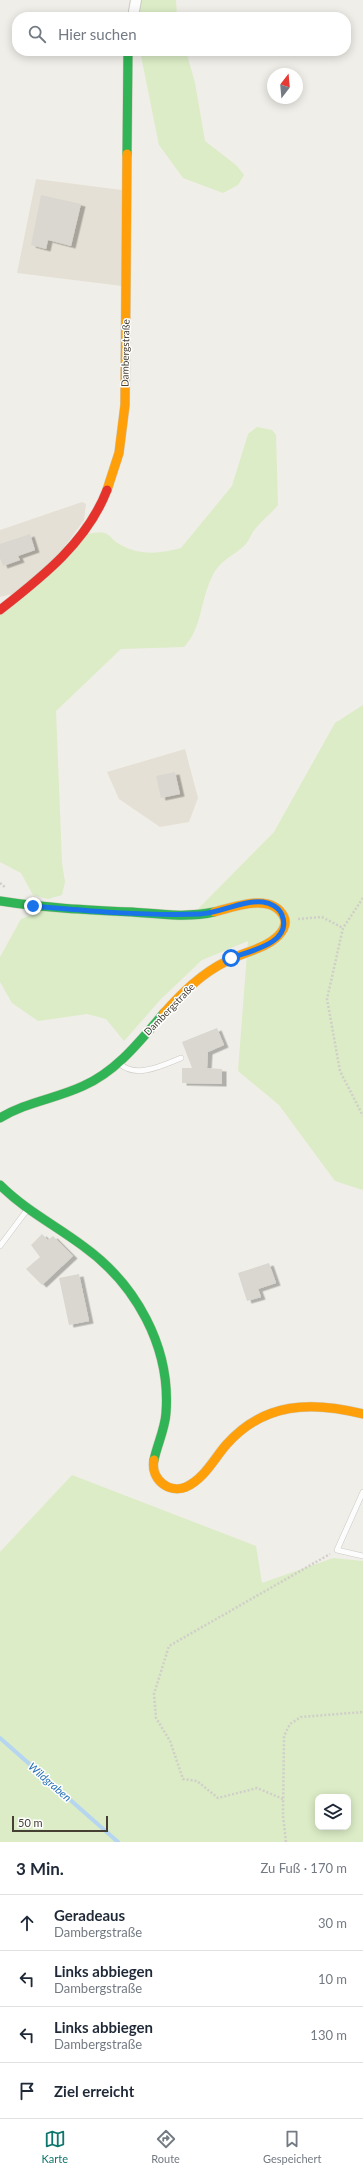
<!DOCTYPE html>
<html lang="de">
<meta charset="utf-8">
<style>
:root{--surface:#fff;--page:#f2f2f3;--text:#1f2937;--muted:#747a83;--line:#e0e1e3;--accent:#0f766e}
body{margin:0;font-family:Lato,sans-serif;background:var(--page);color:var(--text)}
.controls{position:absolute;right:12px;bottom:12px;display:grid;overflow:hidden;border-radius:8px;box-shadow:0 2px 10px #0003}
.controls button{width:36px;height:36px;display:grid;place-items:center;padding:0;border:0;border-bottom:1px solid var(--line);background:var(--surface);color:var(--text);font:20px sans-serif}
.compass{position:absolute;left:267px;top:68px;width:36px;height:36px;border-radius:50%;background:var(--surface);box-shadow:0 2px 10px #0003;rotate:16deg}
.scale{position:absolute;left:12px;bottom:10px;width:96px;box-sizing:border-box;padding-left:4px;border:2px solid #464034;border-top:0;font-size:11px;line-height:14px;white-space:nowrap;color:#464034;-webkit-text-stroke:3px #fff;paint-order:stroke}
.stop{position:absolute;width:12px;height:12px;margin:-9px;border:3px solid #1a73e8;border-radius:50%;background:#fff}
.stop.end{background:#1a73e8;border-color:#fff;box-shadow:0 1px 4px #0008}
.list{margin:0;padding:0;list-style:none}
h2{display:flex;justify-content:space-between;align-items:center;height:52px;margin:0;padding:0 16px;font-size:17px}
h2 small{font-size:13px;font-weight:400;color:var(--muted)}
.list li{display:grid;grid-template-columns:26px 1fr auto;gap:12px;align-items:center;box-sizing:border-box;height:56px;padding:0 16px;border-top:1px solid var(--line)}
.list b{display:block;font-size:15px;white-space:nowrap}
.list p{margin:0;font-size:13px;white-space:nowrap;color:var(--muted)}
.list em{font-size:13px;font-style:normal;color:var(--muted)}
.icon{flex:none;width:22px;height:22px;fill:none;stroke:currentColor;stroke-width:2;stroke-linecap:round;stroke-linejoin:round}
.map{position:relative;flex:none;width:363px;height:1842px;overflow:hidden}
.search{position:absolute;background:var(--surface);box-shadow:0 2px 10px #0003;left:12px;right:12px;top:12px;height:44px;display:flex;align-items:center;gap:10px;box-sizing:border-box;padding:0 14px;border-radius:16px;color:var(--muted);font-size:15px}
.sheet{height:276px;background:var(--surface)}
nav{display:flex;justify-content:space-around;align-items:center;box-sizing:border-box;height:56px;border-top:1px solid var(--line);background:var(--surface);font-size:11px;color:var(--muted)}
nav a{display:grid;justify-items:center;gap:2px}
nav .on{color:var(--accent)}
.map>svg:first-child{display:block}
.residential{fill:#e5e0d5}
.green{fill:#dbecc6;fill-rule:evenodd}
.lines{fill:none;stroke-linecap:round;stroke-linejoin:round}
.stream{stroke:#b5d5f0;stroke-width:4}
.building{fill:#d9d7d0;filter:url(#shadow)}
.lane-casing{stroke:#cccac4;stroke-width:6}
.street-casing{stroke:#cccac4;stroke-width:12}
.fast-casing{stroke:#d0ccbe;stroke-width:10}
.slow-casing{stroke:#d0ccbe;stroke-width:10}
.jam-casing{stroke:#d0ccbe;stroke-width:10}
.path{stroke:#d1cec9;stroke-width:2.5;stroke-dasharray:2 2;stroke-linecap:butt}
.lane{stroke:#fdfcfc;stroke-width:5}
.street{stroke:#fdfcfc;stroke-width:10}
.fast{stroke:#30b455;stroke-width:9}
.slow{stroke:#ff9f0a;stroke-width:9}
.jam{stroke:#e5322d;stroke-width:9}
.route{stroke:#1a73e8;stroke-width:5}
.labels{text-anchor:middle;stroke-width:3;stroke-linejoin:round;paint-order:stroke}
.street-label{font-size:10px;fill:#464034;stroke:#fff}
.water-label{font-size:11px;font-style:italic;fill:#2770b8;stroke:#fff}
</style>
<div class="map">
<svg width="363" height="1842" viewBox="0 0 363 1842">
<defs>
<filter id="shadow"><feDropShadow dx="4.5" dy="2.5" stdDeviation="0" flood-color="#0004"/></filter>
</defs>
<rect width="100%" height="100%" fill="#f0eee8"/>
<path class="residential" d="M36 179 122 190V286L17 273Z
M82 502 86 504 84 520 56 559 12 594 0 597V530Z
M185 749 198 798 189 822 160 827 119 799 107 772Z"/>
<path class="green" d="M131 0H176L177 17H134Z
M140 51H186L195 83 205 141 236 165 244 175 238 185 223 193 183 178 159 145Z
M257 427 272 430 276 435 278 505C271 514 262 520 255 529 251 534 249 541 245 545 231 558 219 560 211 579 200 602 202 628 184 647L121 649 56 711 62 863 65 882 62 895 48 899 33 895 21 873 0 862V614L88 534C113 529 105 537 123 546 142 556 163 553 181 548L232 486 248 434Z
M363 705V1190L335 1181 279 1105 238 1071 248 941 202 960 161 999 124 1041 106 1019 87 1014 38 1021 12 1003 0 982V957L21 919 41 911 191 916 274 832 335 723Z
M72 1475 256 1546 262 1583 333 1558 363 1561V1842H0V1552ZM318 1797H348V1827H318Z"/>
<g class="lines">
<path class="stream" d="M0 1738 118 1842"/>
</g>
<path class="building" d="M41 195 81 204 71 246 48 240 46 249 31 245Z
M30 534 35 550 18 556 20 560 3 566 0 558V544Z
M175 772 180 794 161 798 156 776Z
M217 1028 224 1045 208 1052 207 1068 222 1069V1084L182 1083V1068H192L182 1042Z
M42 1234 48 1240 53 1236 73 1256 42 1285 26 1269 40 1257 31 1245Z
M269 1263 276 1283 258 1289 261 1297 247 1301 238 1273Z
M79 1274 89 1321 69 1325 59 1278Z"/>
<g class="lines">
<defs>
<path id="lane" d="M120 1064C137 1079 163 1065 181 1058
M0 1246 27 1210
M363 1492 337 1550 363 1556"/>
<path id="street" d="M133 17 136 0"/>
<path id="fast" d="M127 154 128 51
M0 901C44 908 87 910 132 912 159 914 187 918 214 912
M0 1118C26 1102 55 1099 83 1086 117 1071 140 1041 164 1013
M0 1185C25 1210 55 1225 83 1246 136 1284 171 1347 166 1413 165 1429 157 1445 154 1460"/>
<path id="slow" d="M107 490 119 453 125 405 127 154
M164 1013C182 993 202 973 227 961 243 952 265 949 278 936 284 930 287 924 284 917 272 892 234 907 214 912
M154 1460C150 1479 169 1494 186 1487 204 1479 214 1459 226 1445 264 1402 311 1401 363 1414"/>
<path id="jam" d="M0 610C42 577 87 542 107 490"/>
</defs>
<use href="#lane" class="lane-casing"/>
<use href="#street" class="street-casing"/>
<use href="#fast" class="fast-casing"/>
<use href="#slow" class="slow-casing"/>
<use href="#jam" class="jam-casing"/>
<path class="path" d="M0 883 6 888
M363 898 343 928 327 999 340 1071 363 1116
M298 919 322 917 343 928
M283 1799 257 1788 218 1798 197 1781 183 1779 170 1741 156 1718 154 1694 169 1646 330 1554
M286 1842 283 1816 284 1736 290 1724 301 1717 363 1712"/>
<use href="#lane" class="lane"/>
<use href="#street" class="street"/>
<use href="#fast" class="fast"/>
<use href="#slow" class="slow"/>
<use href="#jam" class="jam"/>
</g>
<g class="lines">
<path class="route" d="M33 906C88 911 145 916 200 914 221 913 242 900 263 902 270 903 279 907 282 915 293 943 250 951 231 958"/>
</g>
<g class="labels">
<g class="street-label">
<text transform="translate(125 353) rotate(-89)" y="4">Dambergstraße</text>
<text transform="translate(169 1009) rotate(-46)" y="4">Dambergstraße</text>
</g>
<g class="water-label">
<text transform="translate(50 1782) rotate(41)" y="4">Wildgraben</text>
</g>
</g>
</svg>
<div class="controls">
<button><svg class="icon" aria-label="layers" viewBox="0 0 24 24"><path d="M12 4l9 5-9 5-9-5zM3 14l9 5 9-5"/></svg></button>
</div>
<svg class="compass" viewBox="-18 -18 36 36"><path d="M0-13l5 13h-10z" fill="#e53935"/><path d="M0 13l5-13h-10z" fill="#747a83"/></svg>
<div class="scale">50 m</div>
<div class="stop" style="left:231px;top:958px"></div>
<div class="stop end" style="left:33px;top:906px"></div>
<div class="search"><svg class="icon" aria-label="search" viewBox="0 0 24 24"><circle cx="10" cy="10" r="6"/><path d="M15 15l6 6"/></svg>Hier suchen</div>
</div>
<section class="sheet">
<h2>3 Min.<small>Zu Fuß · 170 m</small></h2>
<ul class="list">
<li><svg class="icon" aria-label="ahead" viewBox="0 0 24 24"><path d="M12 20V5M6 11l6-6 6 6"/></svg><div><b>Geradeaus</b><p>Dambergstraße</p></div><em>30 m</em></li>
<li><svg class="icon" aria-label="left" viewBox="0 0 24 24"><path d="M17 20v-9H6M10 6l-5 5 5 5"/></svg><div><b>Links abbiegen</b><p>Dambergstraße</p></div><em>10 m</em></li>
<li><svg class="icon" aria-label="left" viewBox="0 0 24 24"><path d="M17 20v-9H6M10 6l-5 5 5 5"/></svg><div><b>Links abbiegen</b><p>Dambergstraße</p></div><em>130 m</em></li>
<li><svg class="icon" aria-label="arrive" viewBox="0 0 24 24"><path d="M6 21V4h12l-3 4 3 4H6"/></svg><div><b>Ziel erreicht</b></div></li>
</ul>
</section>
<nav>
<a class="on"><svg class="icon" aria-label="map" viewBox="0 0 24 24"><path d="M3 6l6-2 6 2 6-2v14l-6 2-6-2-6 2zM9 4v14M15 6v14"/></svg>Karte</a>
<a><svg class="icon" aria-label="directions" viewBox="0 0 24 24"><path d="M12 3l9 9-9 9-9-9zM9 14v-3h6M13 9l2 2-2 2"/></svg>Route</a>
<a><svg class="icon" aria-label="saved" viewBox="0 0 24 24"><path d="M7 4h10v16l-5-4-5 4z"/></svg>Gespeichert</a>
</nav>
